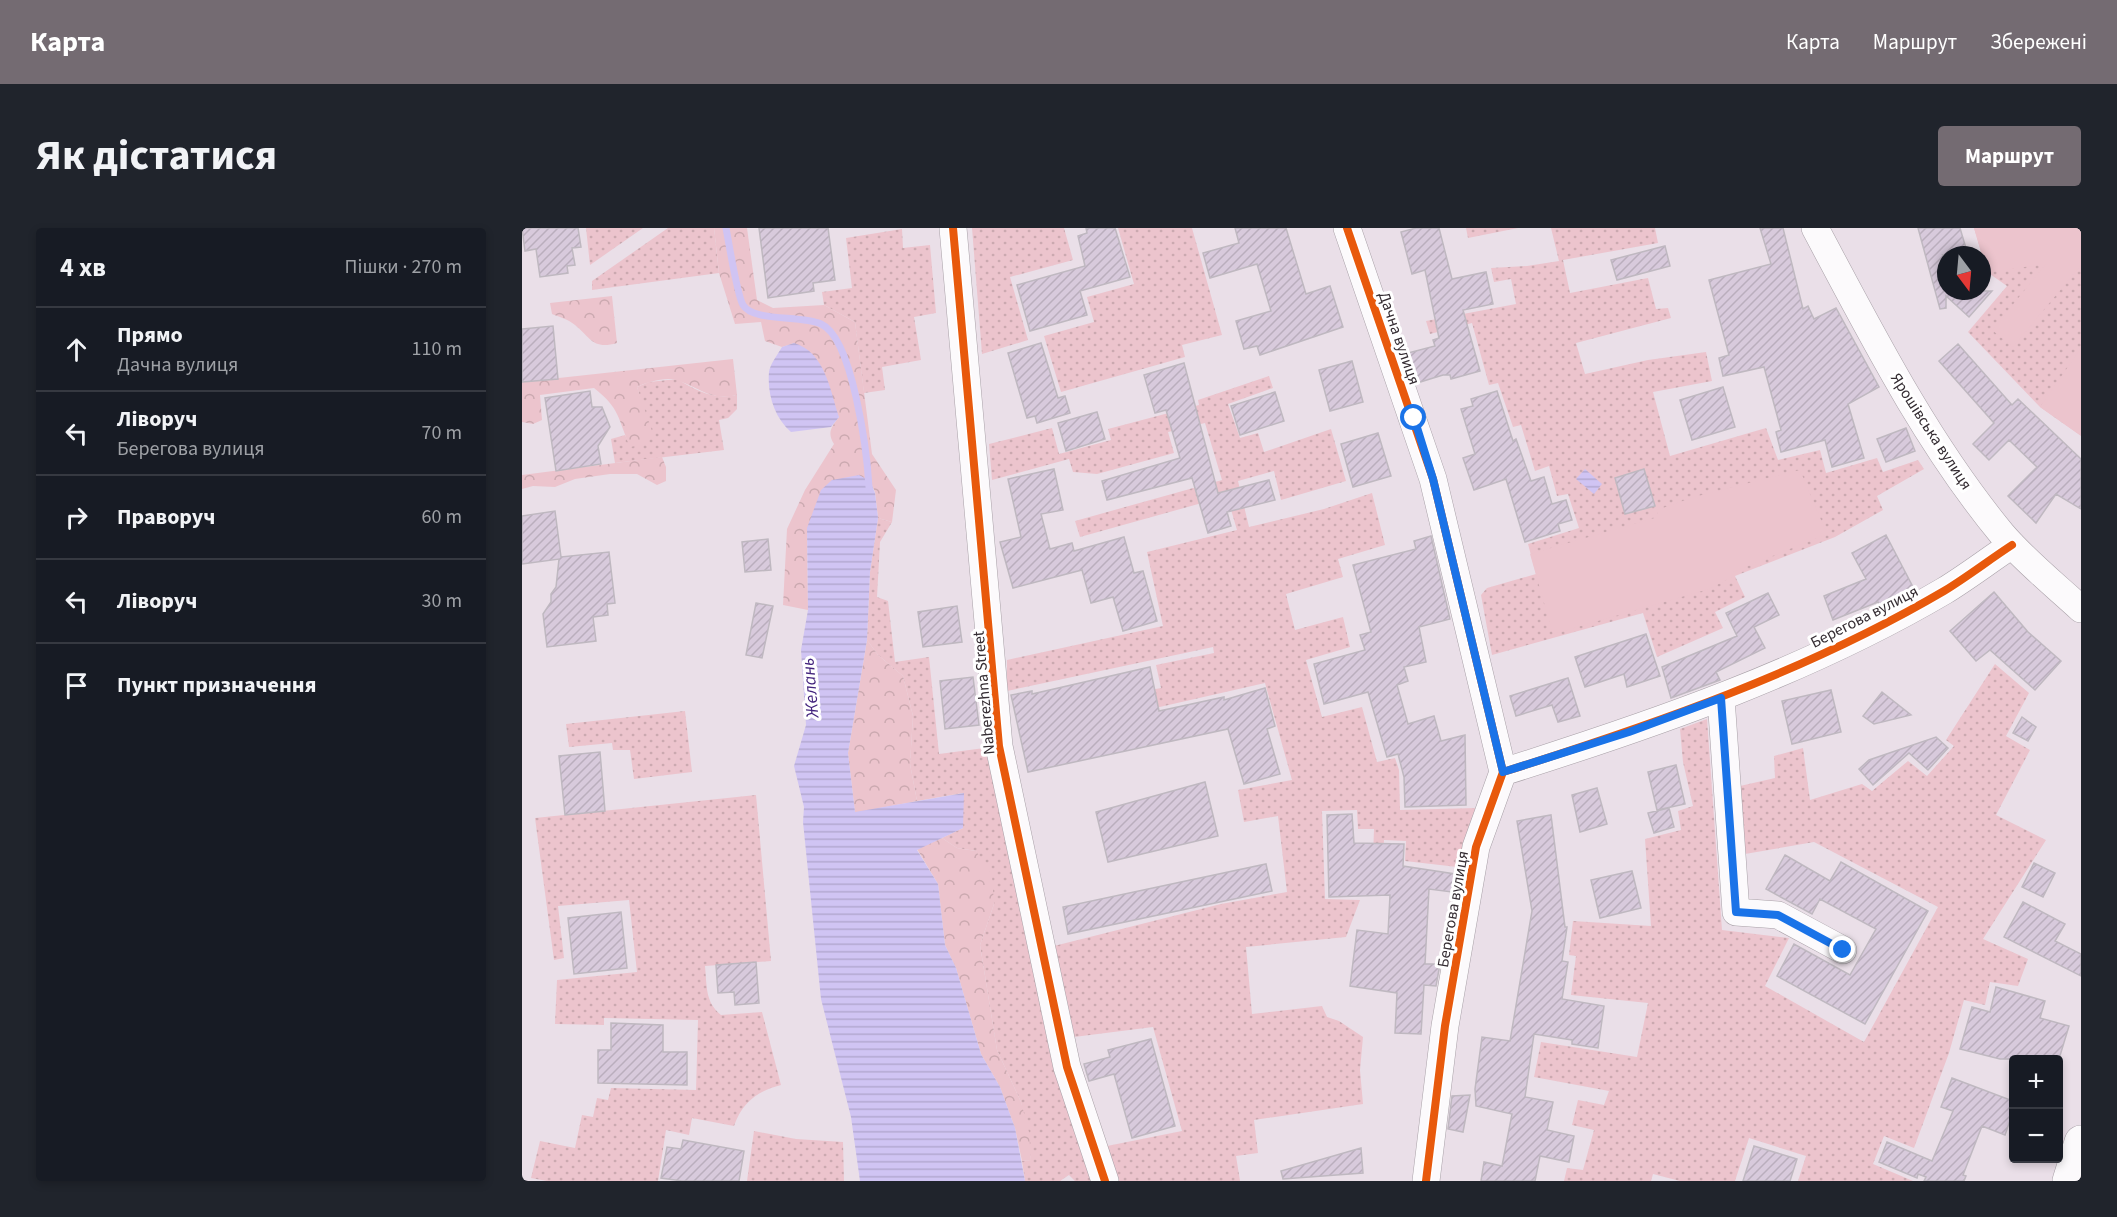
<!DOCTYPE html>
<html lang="uk">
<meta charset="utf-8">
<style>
:root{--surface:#171b24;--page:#20242c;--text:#f1f3f6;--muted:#9ea1a6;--line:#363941;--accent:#746b72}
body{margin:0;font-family:"Source Sans 3",sans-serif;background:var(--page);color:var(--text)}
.controls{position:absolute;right:18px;bottom:18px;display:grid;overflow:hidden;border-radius:6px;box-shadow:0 3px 9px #0003}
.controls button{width:54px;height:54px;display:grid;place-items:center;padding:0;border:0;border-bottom:2px solid var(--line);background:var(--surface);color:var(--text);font:30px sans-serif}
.compass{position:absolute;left:1415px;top:18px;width:54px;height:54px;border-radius:50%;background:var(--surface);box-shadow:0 3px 9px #0003;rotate:164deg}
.stop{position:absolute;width:18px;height:18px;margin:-14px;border:4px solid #1a73e8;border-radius:50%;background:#fff}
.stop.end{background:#1a73e8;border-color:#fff;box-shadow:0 2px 6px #0008}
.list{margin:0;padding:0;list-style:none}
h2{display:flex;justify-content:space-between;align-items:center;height:78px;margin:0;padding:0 24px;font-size:26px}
h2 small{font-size:20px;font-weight:400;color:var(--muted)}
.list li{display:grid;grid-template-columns:39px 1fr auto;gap:18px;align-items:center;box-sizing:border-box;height:84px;padding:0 24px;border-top:2px solid var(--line)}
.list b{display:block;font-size:22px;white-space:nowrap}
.list p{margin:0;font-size:20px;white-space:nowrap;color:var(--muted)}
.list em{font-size:20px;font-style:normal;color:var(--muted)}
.icon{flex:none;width:33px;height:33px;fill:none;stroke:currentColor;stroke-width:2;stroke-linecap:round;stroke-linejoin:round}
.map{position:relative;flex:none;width:1559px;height:953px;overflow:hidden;border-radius:6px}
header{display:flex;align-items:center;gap:36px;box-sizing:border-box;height:84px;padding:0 30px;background:var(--accent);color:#fff}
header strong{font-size:28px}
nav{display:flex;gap:33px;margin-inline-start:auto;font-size:21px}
.intro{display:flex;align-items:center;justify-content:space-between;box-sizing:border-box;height:144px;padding:0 36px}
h1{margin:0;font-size:42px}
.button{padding:15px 27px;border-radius:6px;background:var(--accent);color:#fff;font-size:21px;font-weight:700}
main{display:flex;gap:36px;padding:0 36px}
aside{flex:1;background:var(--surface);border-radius:6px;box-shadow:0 3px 9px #0003}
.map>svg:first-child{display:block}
.grass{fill:url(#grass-dots)}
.forest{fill:url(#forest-crowns)}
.garden{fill:#ecc4cd}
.water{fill:url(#water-rules)}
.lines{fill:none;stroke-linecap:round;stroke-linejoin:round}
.stream{stroke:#d0c4f3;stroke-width:7}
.building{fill:url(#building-hatch);stroke:#bfb8c0;stroke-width:1.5}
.minor-casing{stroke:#a8a0a7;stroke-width:28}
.major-casing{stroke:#a8a0a7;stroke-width:34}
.minor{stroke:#fcfafc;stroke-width:27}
.major{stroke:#fcfafc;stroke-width:33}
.cycleway-casing{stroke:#fff;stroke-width:11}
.cycleway{stroke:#e8590c;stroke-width:8}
.route{stroke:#1a73e8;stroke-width:8}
.labels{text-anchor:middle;stroke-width:6;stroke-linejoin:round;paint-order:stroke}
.street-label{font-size:16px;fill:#342c32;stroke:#fff}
.water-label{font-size:18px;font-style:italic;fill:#43247d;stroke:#fff}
</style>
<header>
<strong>Карта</strong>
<nav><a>Карта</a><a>Маршрут</a><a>Збережені</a></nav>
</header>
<div class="intro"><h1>Як дістатися</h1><a class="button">Маршрут</a></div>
<main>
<aside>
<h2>4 хв<small>Пішки · 270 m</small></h2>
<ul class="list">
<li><svg class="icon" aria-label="ahead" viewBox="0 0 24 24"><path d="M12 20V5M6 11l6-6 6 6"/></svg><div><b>Прямо</b><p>Дачна вулиця</p></div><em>110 m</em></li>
<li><svg class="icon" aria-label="left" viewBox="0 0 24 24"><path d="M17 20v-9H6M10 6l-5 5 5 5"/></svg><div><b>Ліворуч</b><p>Берегова вулиця</p></div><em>70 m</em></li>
<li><svg class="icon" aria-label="right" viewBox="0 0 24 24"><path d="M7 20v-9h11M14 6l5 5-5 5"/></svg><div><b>Праворуч</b></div><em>60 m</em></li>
<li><svg class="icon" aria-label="left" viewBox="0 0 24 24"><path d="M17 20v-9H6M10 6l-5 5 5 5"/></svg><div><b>Ліворуч</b></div><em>30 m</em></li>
<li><svg class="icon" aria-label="arrive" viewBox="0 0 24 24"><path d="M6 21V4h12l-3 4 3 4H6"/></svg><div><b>Пункт призначення</b></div></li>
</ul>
</aside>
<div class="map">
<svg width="1559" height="953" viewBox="0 0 1559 953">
<defs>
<pattern id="grass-dots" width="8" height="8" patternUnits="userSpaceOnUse" patternTransform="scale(1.5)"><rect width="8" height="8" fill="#ecc4cd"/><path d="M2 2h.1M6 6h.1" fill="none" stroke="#cba9b0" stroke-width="1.8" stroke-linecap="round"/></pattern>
<pattern id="forest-crowns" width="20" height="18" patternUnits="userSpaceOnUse" patternTransform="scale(1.5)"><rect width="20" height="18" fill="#ecc4cd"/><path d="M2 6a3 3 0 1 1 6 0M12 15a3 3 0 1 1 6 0" fill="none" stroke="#cba9b0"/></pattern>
<pattern id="water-rules" width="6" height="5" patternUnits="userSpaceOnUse" patternTransform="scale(1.5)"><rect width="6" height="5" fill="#d0c4f3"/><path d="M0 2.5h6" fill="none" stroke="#b3a9d1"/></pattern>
<pattern id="building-hatch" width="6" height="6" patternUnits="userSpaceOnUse" patternTransform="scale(1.5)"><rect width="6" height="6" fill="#d8cadc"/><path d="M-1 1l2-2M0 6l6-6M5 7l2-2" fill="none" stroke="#baaebd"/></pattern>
</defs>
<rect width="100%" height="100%" fill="#eadfe8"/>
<path class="grass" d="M64 0H121L68 37Z
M146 0H192L197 45 70 62V53Z
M450 0H542L551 32 488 49 506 112 460 126Z
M596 0H670L700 107 660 117 663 129 539 164 522 108 572 94 565 69 612 56Z
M944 0H996L946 10Z
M1029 0H1133L1136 15 1041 32 1048 65 1126 50 1134 81 1146 80 1149 90 1054 115 1063 146 1126 132 1184 124 1190 153 1131 164 1148 228 1244 200 1256 232 1298 222 1304 245 1355 230 1361 244 1396 232 1402 241 1355 268 1361 282 1313 309 1213 348 1223 369 1193 384 1201 400 1135 429 1121 385 970 427 959 367 965 360 1014 346 1006 316 1057 300 1046 266 1035 268 1027 238 1013 243 999 197 991 199 976 155 967 157 950 95 908 106 904 93 994 76 989 51 972 54 969 40 1005 38 1037 33Z
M1452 0H1559V208L1518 179 1446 104 1485 58 1465 44Z
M380 1 381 20 408 17 414 85 392 89 399 132 360 139 363 162 342 165 333 94 302 77 300 64 330 60 324 10Z
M747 148 751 160 706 176 718 210 736 205 742 224 809 201 824 253 759 272 752 243 716 253 727 299 802 281 850 265 863 317 816 331 821 349 764 366 773 402 821 389 828 419 784 432 800 489 840 479 855 534 873 530 877 542 878 582 954 580 944 640 883 633 884 613 862 612 861 630 850 655 852 601H836L835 582 800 583 803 671 838 672 824 709 724 719 730 786 800 778 805 789 817 793 841 809 838 842 841 876 732 892 736 925 714 928 718 953H592L580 919 660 903 631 799 552 809 532 718 699 676 765 664 756 588 722 594 716 562 770 552 743 455 585 491 602 467 639 460 634 437 692 425 691 419 485 463V432L641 398 625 324 715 302 705 268 558 309 553 293 700 252 683 195 646 204 652 225 575 246 551 244 547 231 470 252 467 216 530 200 537 226 589 212 586 201 677 177 676 172Z
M155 151C175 163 192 172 215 167V181L206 190 197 192 202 222 93 235 89 211 103 207 109 219 120 176 115 159 127 154Z
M356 290 370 294 358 314 355 369 366 373 373 434 407 429 417 526 470 519 575 953H553L547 947 538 953H503L500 933 509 932 499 874 475 822 458 717 472 676 454 623 435 620 420 610 441 600V565L395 573 388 536 391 488 381 448 356 427 345 412 348 344Z
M1473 436 1507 465 1484 508 1508 522 1474 587 1524 612 1461 711 1506 731 1496 758 1468 754 1463 777 1442 772 1427 825 1392 920 1362 908 1351 936 1391 953H1276L1284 928 1227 910 1213 953H1158L1131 946 1129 953H1042L1045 940 1061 942 1072 902 1050 897 1056 872 1082 877 1087 863 1012 849 1019 814 1115 829 1126 775 1049 767 1054 728 1047 727 1051 693 1129 698 1123 611 1159 602 1156 583 1171 578 1161 534 1158 501 1185 491 1200 702 1267 710 1243 758 1342 814 1416 679 1292 614 1223 626 1218 558 1253 550 1252 528 1281 520 1288 572 1340 556 1350 563 1386 533 1405 548 1432 518 1424 512Z
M163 483 170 544 112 551 108 522H91L90 515 47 519 44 496Z
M234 567 249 733 183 738C185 758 183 774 199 787L240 784 259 857C235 863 220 875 212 898L170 890 167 907 144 902 136 953H25L9 950 18 913 53 920 60 887 71 889 75 870 86 872 89 860 174 862 176 792 82 790V797L33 796 35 752 115 744 107 672 36 678 42 730 32 732 13 590Z
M232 903 274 911 321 914 322 953H225Z"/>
<path class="forest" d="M192 0H225L235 72 251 80 302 77 333 94 350 226 374 262 370 294 356 290 353 264 348 253 285 301 286 382 261 377 265 301 283 262 312 216C305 205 309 199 317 189L272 115 260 119 243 113 239 94 213 96 197 45Z
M90 68 95 115C71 122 69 110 53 97 47 92 38 89 30 86L28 75Z
M211 131 215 167C189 173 180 161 157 153 146 148 126 154 115 159L131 206 124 216 108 219C96 191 98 180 72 160L18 167 20 192 11 196 0 194V154Z
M140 229 144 239V253L135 257 115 246H88L53 251 33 259 11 258 0 261V247Z
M345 412 356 427 381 448 391 488 388 536 395 573 333 585 326 525Z
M420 610 435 620 454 623 470 648 472 676 458 717 475 822 499 874 507 904 509 932 500 933 493 900 478 859 459 826 434 740 423 717 416 656 395 621Z"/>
<path class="garden" d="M1452 0H1559V37L1491 119 1470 102 1524 36 1465 44Z
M1559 120V205L1558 207 1518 179Z
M1278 242 1305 306 1211 344 1212 348 1187 361 1031 406 1008 326 1136 289 1135 282 1172 269Z"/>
<path class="water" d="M272 115C303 124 308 162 317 189L309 199 269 204C253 190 245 167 247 144 248 136 256 126 260 119Z
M1063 241 1080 256 1072 266 1054 251Z
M337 247 348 253 353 265 356 290 348 344 345 412 326 525 333 584 442 565 441 600 395 622 416 656 423 717 434 740 459 826 478 859 493 900 503 953H338L329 889 299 771 281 594 282 579 272 538 284 497 279 422 286 382 285 300 299 262 310 252Z"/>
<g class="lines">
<path class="stream" d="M204 0C207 15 215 67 221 77 231 94 279 87 299 96 331 110 345 225 347 259"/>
</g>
<path class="building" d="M0 0H56L59 19 50 20 53 37 45 38 46 45 18 49 14 21 3 23Z
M237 0H306L313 52 291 55 292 63 246 70Z
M564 0H593L608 49 558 63 565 87 508 103 495 57 563 38 556 8 565 5Z
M713 0H764L784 66 808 58 821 99 738 127 735 118 722 121 714 93 749 83 735 36 688 50 681 25 717 15Z
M894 0H917L930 51 964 44 971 76 941 82 958 143 929 151 928 147H921L895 155 886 125 913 118 911 112 917 110 903 42 890 46 879 4Z
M1238 0H1261L1281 81 1286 78 1292 91 1314 80 1357 159 1326 176 1342 230 1310 239 1303 212 1259 224 1254 204 1259 202 1242 139 1201 148 1197 130 1207 127 1187 52 1249 36Z
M1396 0H1438L1446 27H1421L1424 30V63H1470L1447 89 1424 68V80L1418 81Z
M1143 18 1148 38 1095 52 1089 32Z
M31 98 36 151 0 154V101Z
M519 115 536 170 543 168 548 185 515 195 513 188 505 190 486 125Z
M1436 116 1490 177 1496 171 1559 231V281L1534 266 1514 295 1486 268 1515 239 1487 212 1467 232 1451 216 1472 195 1417 133Z
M830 133 841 174 808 183 797 142Z
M662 135 696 265 747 252 753 272 705 284 709 298 686 305 670 250 585 272 580 253 658 230 644 182 633 185 622 147Z
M1201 159 1213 199 1170 212 1158 172Z
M68 163 70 179H80L88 199 76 218 79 236 34 243 23 170Z
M975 163 991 213 994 211 1009 253 1022 249 1030 276 1044 272 1050 292 1036 296 1038 303 1003 314 984 251 952 262 941 230 953 226 939 181 951 178 949 171Z
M753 164 762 193 718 207 709 178Z
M575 184 583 211 544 223 536 195Z
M1384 200 1393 223 1364 234 1355 211Z
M856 205 869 248 831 259 819 216Z
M532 241 541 282 519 286 528 321 550 315 552 323 602 309 612 345 621 343 635 393 601 403 591 369 569 375 560 342 491 360 478 314 499 309 486 251Z
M1122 241 1133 278 1103 286 1093 250Z
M33 283 39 329 87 324 93 375 85 376 86 387 71 389 74 413 25 419 21 386 29 374V366L34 359 37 331 0 336V288Z
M1364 307 1392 361 1358 378 1356 374 1311 392 1302 368 1344 351 1330 325Z
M909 308 928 391 897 399 904 434 882 439 886 453 875 457 886 496 912 488 919 513 943 507 944 577 883 579 882 549 876 526 865 529 846 464 802 476 792 436 843 422 838 407 849 404 831 337 894 321 892 313Z
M246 311 249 342 223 344 220 314Z
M1472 364 1506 404 1539 433 1513 462 1468 422 1454 433 1428 403Z
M1246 365 1257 387 1232 399 1243 420 1194 444 1198 452 1149 470 1140 439 1215 408 1204 385Z
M234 375 251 378 240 430 224 427Z
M435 378 440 414 401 419 396 384Z
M1124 406 1138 448 1105 459 1102 446 1063 459 1053 429Z
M628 439 637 483 702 469V472L743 460 753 498 745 501 758 546 722 556 706 501 506 544 489 467 510 463V466Z
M451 449 457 497 423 501 418 453Z
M1046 450 1058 488 1036 494 1030 477 994 488 988 468Z
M1309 462 1319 504 1270 516 1260 473Z
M1360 464 1389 487 1352 496 1341 488Z
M1500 489 1514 499 1506 513 1491 505Z
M1414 509 1426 520 1406 542 1387 525 1351 557 1337 541 1347 532Z
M78 524 83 583 43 587 37 528Z
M1154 537 1163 576 1135 582 1126 544Z
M683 554 696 608 586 634 574 584Z
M1075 560 1085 596 1058 604 1050 567Z
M1147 580 1152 599 1132 605 1126 585Z
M830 586 832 615 882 616 881 638 933 646 930 664 907 661 903 736H918L914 758 902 757 899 806 873 805 875 765 828 758 835 702 866 706 868 667 807 669 805 587Z
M1029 587 1043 699H1045L1040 733 1046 734 1040 771 1082 778 1076 820 1050 816V812L1012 806 1003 869 1031 874 1025 902 1052 908 1047 934 1018 928 1013 953H959L962 934 980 938 990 886 954 878 953 861 960 809 988 813 1010 683 995 593Z
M1263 627 1308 653 1319 634 1406 683 1343 796 1255 748 1272 716 1328 747 1354 701 1298 671 1290 686 1244 661Z
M1512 635 1533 645 1521 669 1500 659Z
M744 636 750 663 546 706 541 679Z
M1110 643 1119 680 1078 690 1069 652Z
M1501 674 1543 696 1533 713 1559 726V748L1482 709Z
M99 684 105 740 52 746 46 690Z
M234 734 237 775 213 777 212 764 196 765 194 737Z
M1474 759 1523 773 1518 790 1547 798 1537 831H1478L1438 821 1450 779 1468 784Z
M89 795 141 797V824H165V857L76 855V822H89Z
M629 811 653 898 610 910 592 846 567 853 562 836 588 829 586 822Z
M1430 850 1491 873V884L1483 907 1460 898 1441 947 1444 948 1442 953H1402L1404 949 1396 946 1395 950 1357 934 1365 914 1410 933 1431 883 1419 879Z
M948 867 941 904 926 901 930 868Z
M161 912 222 923 217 953H160L139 950 145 919 159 921Z
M1232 918 1275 931 1268 953H1221Z
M839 920 841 945 761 951 759 943Z"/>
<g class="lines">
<defs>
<path id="minor" d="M431 0 477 518 545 839 583 953
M825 0 911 251 981 544
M1293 0C1349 105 1404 214 1480 306 1503 333 1533 357 1559 381
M1199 470 1214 684 1256 687 1321 722
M904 953 923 798 954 619 981 544C1133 496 1284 444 1422 363 1445 349 1467 332 1490 317"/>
<path id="major" d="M1547 953 1559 914"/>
</defs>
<use href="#minor" class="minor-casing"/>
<use href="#major" class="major-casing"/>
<use href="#minor" class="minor"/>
<use href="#major" class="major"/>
<defs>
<path id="cycleway" d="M431 0 477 518 545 839 583 953
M825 0 911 251 981 544
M904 953 923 798 954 619 981 544C1133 496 1284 444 1422 363 1445 349 1467 332 1490 317"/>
</defs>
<use href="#cycleway" class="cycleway-casing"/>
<use href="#cycleway" class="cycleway"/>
</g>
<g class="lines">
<path class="route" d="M892 190 911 251 981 544 1107 504 1199 470 1214 684 1256 687 1321 722"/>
</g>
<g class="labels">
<g class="street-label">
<text transform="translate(878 110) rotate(71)" y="6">Дачна вулиця</text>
<text transform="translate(1410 203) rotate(57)" y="6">Ярошівська вулиця</text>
<text transform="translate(1342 388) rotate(-27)" y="6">Берегова вулиця</text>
<text transform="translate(461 465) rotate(-95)" y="6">Naberezhna Street</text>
<text transform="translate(930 681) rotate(-80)" y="6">Берегова вулиця</text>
</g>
<g class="water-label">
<text transform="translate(288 460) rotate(-95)" y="6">Желань</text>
</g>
</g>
</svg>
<div class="controls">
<button>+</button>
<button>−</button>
</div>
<svg class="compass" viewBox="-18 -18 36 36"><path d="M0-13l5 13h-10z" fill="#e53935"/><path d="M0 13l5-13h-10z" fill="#9ea1a6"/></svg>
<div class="stop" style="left:892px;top:190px"></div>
<div class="stop end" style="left:1321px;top:722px"></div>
</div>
</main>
